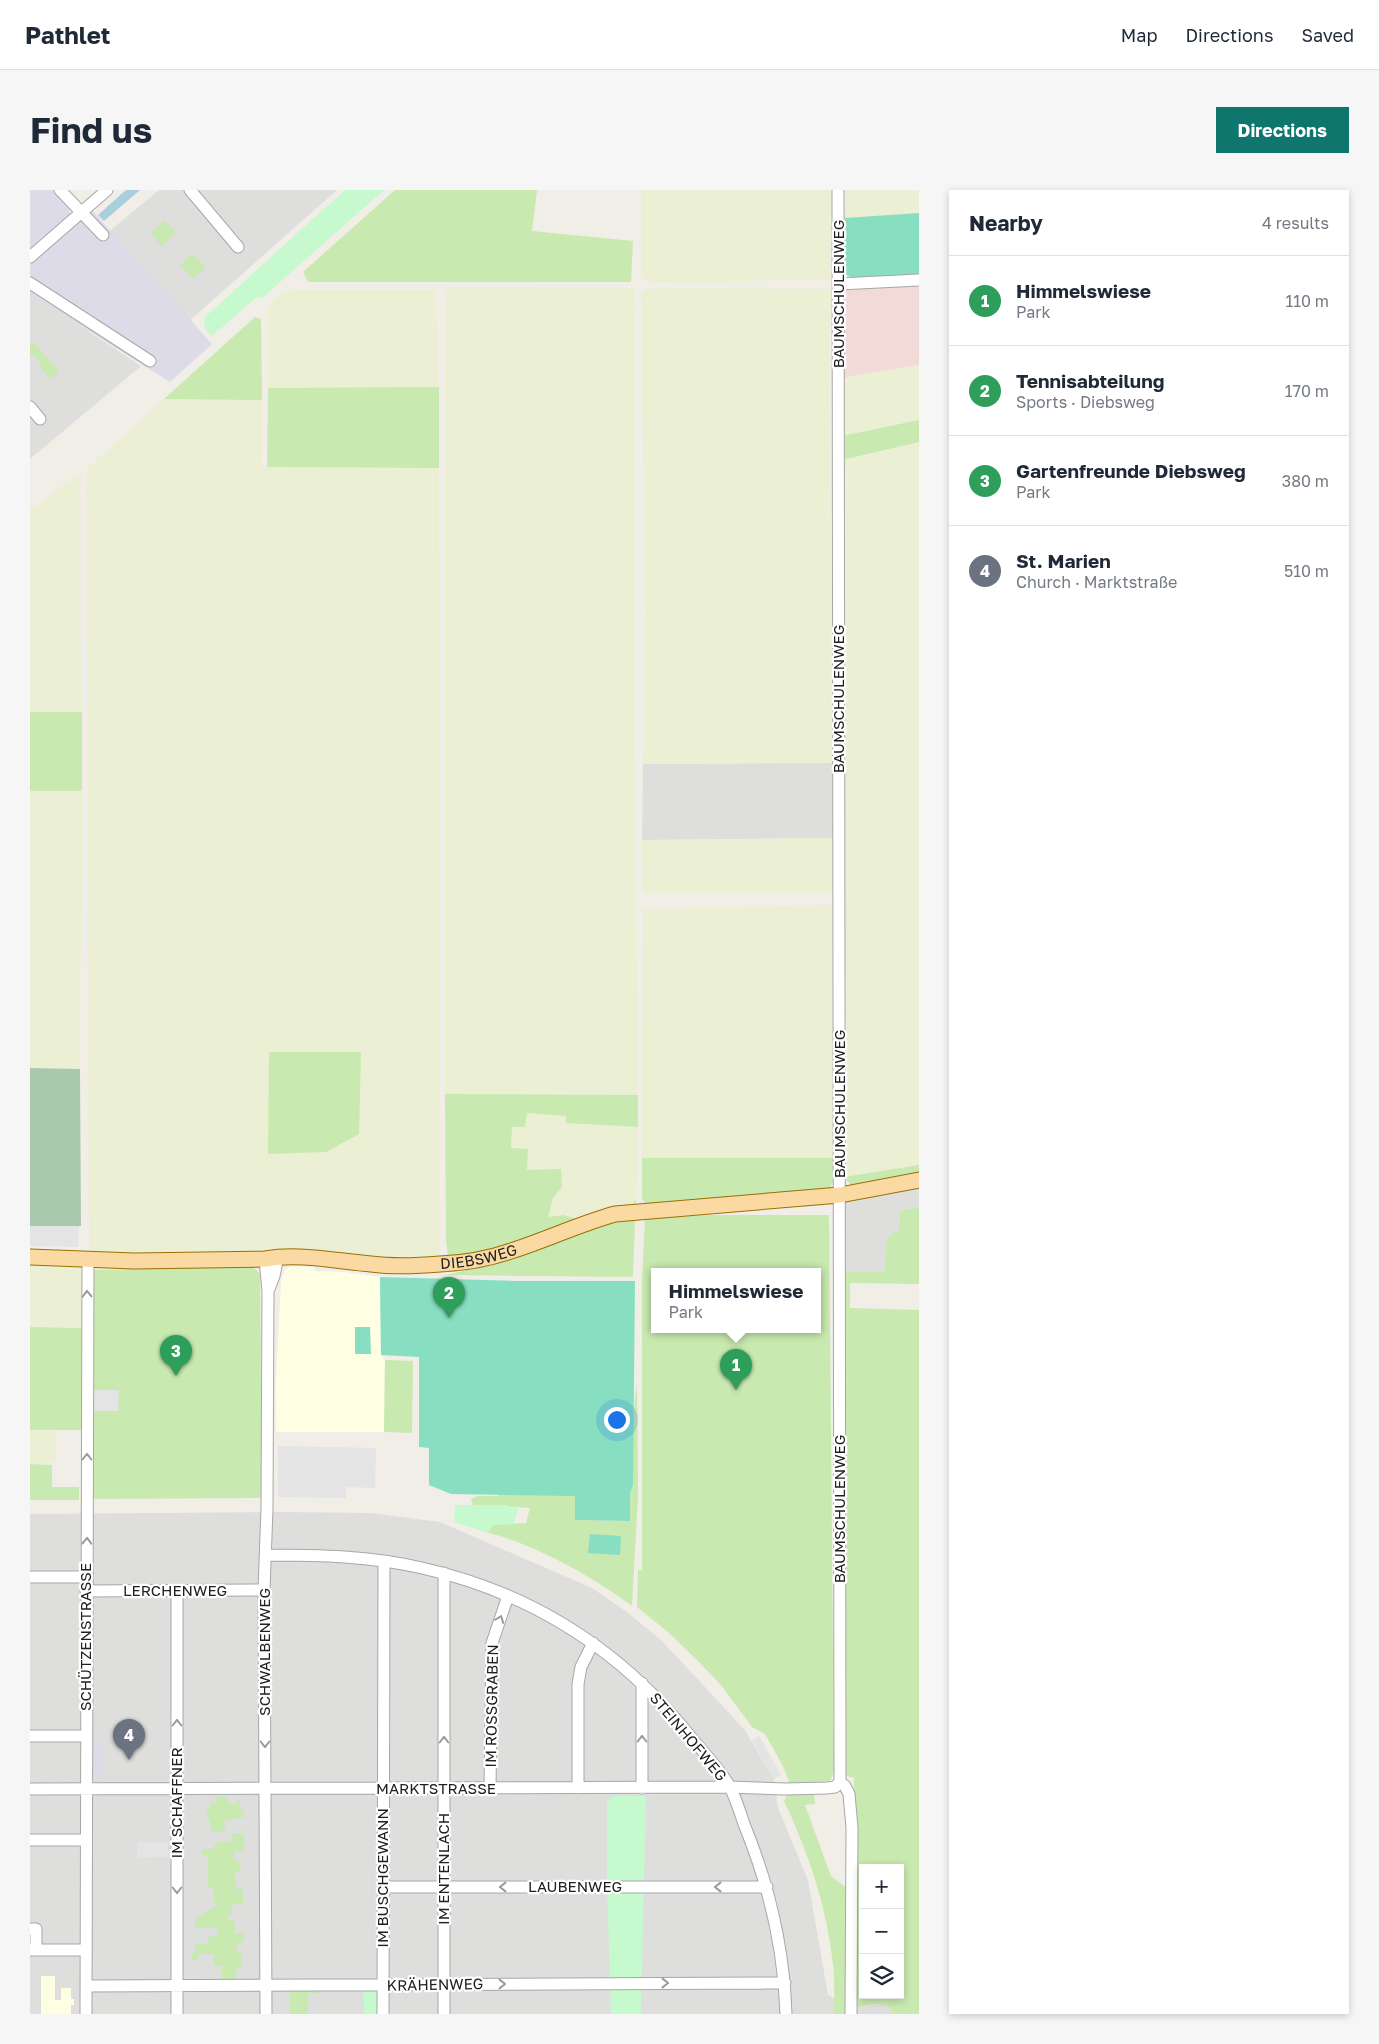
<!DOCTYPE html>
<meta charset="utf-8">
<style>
:root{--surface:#fff;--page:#f6f6f7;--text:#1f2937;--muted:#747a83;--line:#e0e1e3;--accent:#0f766e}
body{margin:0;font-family:"Golos Text",sans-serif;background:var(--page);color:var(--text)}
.controls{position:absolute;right:15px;bottom:15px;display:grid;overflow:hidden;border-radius:0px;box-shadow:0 2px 8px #0003}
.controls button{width:45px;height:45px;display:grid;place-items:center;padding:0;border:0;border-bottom:1px solid var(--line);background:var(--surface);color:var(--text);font:25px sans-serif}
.you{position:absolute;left:586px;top:1229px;width:18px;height:18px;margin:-12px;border:4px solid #fff;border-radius:50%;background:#1a73e8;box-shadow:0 0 0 8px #1a73e833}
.badge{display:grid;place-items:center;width:32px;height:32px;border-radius:50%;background:var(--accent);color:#fff;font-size:16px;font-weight:700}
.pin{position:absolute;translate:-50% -41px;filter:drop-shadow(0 1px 2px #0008)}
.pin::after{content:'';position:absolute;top:26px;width:18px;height:15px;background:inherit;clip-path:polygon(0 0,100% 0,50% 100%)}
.popup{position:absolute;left:621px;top:1078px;width:170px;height:65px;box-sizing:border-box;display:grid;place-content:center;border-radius:0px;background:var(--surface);filter:drop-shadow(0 1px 4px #0005);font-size:16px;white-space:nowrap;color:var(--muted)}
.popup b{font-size:19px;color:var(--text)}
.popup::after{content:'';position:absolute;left:50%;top:100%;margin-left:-10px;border:10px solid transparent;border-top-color:var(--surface)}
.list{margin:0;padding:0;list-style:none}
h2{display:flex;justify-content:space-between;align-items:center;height:65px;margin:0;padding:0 20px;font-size:21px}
h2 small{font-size:16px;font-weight:400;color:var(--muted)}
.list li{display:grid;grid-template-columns:32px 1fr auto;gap:15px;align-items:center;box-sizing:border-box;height:90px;padding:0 20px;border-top:1px solid var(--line)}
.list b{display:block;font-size:19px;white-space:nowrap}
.list p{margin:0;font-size:16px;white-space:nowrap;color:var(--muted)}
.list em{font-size:16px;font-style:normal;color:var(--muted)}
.icon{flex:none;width:28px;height:28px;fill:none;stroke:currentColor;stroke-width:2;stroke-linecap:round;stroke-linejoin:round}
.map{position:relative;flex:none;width:889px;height:1824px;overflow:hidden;border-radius:0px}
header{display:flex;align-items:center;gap:30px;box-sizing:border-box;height:70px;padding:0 25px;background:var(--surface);border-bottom:1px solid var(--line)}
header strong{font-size:24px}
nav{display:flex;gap:28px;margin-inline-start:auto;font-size:18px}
.intro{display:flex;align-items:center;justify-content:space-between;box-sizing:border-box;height:120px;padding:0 30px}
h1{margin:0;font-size:35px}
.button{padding:12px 22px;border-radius:0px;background:var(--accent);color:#fff;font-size:18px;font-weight:700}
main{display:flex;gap:30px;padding:0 30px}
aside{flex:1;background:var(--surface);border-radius:0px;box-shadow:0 2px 8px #0003}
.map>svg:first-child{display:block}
.residential{fill:#dededd}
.commercial{fill:#f1dad7}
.education{fill:#fdfee2}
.farmland{fill:#ebefd3}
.grass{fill:#c8e9af;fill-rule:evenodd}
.cemetery{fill:#a9c9af}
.park{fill:#c6f9cd}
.pitch{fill:#87dec1}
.parking{fill:#e4e4e4}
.plaza{fill:#dcdbe7}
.water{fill:#a9cfdd}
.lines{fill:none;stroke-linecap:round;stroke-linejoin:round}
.minor-casing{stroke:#a7a7a7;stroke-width:13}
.major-casing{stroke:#9a7003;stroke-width:17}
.minor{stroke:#fff;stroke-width:11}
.major{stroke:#fad9a3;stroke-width:15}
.oneway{stroke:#9b9b9b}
.labels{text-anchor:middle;stroke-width:4.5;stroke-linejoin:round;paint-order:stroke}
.street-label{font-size:15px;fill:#202020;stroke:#fff}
</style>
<header>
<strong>Pathlet</strong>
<nav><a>Map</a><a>Directions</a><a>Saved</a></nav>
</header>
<div class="intro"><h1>Find us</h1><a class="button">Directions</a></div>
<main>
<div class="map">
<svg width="889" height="1824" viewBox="0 0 889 1824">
<rect width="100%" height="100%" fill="#f1eee7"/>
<path class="residential" d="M129 0H307L158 132 76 44Z
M0 103 111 176 0 269Z
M803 573 805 648 612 650 613 574Z
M889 998V1017L870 1020 869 1039 857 1048 854 1083 814 1081 815 1012Z
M247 1322 340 1323 410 1332 562 1398 597 1422 632 1451 714 1539 744 1589 748 1618 778 1690 798 1805 824 1819 852 1813 858 1815 862 1820V1824H0V1324Z"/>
<path class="commercial" d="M889 93V175L811 188 812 103 823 97Z"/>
<path class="education" d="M260 1076 285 1077 284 1081 315 1082 350 1087 351 1165 355 1170 354 1242H246V1187L251 1092 254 1081Z
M11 1786H25V1810H31V1798H41V1809H44V1815H41V1824H11Z"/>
<path class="farmland" d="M611 0H801L800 90 626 92 615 90 611 84Z
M815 0H889V23L815 28Z
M419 97 603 98 605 100 604 439 608 905 415 904V101Z
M660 98 801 99 799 180 803 573 613 574 615 420 611 102 614 99Z
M263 100H406L409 197 238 198V118L248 106Z
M889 175V230L812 246 811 188Z
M134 209 232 210 231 277 409 278 410 1066 407 1069 380 1070 269 1061 238 1060 159 1065 59 1064 57 279Z
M889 252V975L814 987 812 270Z
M47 285 50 288 51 521 0 522V320Z
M0 601H52L50 879 0 878Z
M805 648 806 703H613L612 650Z
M806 715 804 968H612L613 719Z
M496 923 536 926 537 933 608 937 607 998 606 1009 602 1015 546 1029 534 1025 517 1028 523 1008 532 997 496 980 481 958 482 936Z
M0 1072 52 1078V1137H0Z
M0 1240H26L25 1272 0 1274Z"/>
<path class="grass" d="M365 0H507L502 41 603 51 601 92H278L273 82Z
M135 30 146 43 132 56 120 43Z
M162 63 176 77 163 89 150 75Z
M225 127 231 129 232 210 134 209Z
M3 152 29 181 21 189 9 176 11 173 4 165 0 166V155Z
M409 197V278L237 277 238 198Z
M889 230V252L812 270V246Z
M52 522V601H0V522Z
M239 862H331L329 944 296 962 238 964Z
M415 904 608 905V937L536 933V926L497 923 495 937H482L481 958 498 959 497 980 531 979 532 997 523 1008 518 1027 534 1025 546 1029 572 1020 602 1015 606 1009 605 1015 601 1018 453 1064 418 1067 416 1050Z
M612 968H804V989L799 1000 617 1016 612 1008Z
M889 975V986L822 996 814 987Z
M889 1017V1094L820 1093V1118L889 1120V1824H862V1820C853 1809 837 1816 824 1819V1588L817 1586 815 1576 814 1081 854 1082 857 1048 869 1039 870 1020ZM833 1678H870V1805H833Z
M681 1025H799L804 1582 800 1591 760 1594 753 1576 735 1544 722 1537 691 1495 667 1470 639 1443 607 1417 608 1380H612V1089L615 1028ZM625 1081H787V1139H625Z
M605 1030 603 1087 416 1085 471 1072 577 1034Z
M223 1077 230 1084 232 1308 60 1309 59 1088 65 1080Z
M0 1137 52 1138 53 1240H0Z
M355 1170 383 1171 382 1243 354 1242Z
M607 1192 608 1305 602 1416C563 1387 505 1354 458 1343L462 1335 496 1333 500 1318 443 1315 441 1309 448 1306H468L470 1293 599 1263ZM600 1303V1331L545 1330V1306Z
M0 1274 22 1275V1297H49V1310H0Z
M784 1603 785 1614 775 1615 801 1686 817 1698 816 1824H804C804 1807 805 1790 803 1774 797 1717 778 1662 754 1611L758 1604Z
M186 1606H196L197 1613H207L210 1607V1619H213L214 1627 194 1631 195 1642H183L180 1635V1629L177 1628V1619L180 1618V1613H186Z
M202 1643 214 1644V1660L204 1662V1670L211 1672 210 1682H205L206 1699H213V1713L202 1714V1724L197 1725V1730L205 1731V1744H214V1750L211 1751V1754L206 1755 207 1762H212V1776L207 1778 205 1790H192V1776H183V1764H168V1770H162V1763L165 1762V1754H178V1747L187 1746V1738L165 1737 166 1727H171V1724C180 1721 183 1715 192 1714L184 1713 183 1698 178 1697V1666L171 1665V1659H183L187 1652H201Z
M260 1798 290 1799V1803H278V1824H262L260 1821Z"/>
<path class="cemetery" d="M0 878 50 879 51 1036H0Z"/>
<path class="park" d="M315 0H354L231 109 228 106 182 146 175 139 174 128Z
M425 1315H477L480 1318H488L484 1334 463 1335 458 1343 424 1332Z
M583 1606H616L611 1824H581L577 1696V1612Z
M333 1798H349V1824H334Z"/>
<path class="pitch" d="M889 23V85L824 89 815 84V28Z
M350 1087 487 1091H605L603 1295 600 1303V1331L545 1330V1306L421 1304 399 1295V1258L389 1257V1167L351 1165Z
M325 1137H340L341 1164H325Z
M560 1344 591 1346 590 1365 558 1363Z"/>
<path class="parking" d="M0 1036H49L48 1057 0 1056Z
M61 1200H89L88 1221H61Z
M248 1256 346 1258 345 1298 316 1297V1308L248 1307Z
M729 1546 751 1585 744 1589 722 1551Z
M107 1652H138V1667L107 1668Z"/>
<path class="plaza" d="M0 0H24L39 16 40 24 0 61Z
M61 19 182 154 140 192 0 104V75Z
M60 1552H74V1587H60Z"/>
<path class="water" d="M96 0H110L74 31 68 25Z"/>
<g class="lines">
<defs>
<path id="minor" d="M30 0 73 45
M160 0 208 57
M808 0 810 1592
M0 67 77 0
M0 93 120 171
M809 94 889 90
M0 217 10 229
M235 1069 238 1101 237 1318 234 1400 236 1824
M239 1099 244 1086 248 1066
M236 1365C289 1365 340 1366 392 1378 503 1403 593 1461 664 1551 676 1565 691 1581 700 1597 706 1609 710 1622 714 1634 739 1695 754 1758 756 1824
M414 1383V1824
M0 1387H56
M56 1401 234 1400
M0 1546H55
M810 1592 815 1596 819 1604 822 1638 821 1824
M548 1598V1494L551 1477 563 1453
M612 1598V1493
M0 1599 699 1597 756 1599 797 1598 805 1597 810 1592
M460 1599 462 1453 478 1406
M0 1650H56
M353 1697H737
M0 1739H6V1760
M0 1760H56
M56 1796 755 1793
M56 1824 58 1069
M147 1824V1401
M353 1824 354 1371"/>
<g id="major">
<path id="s1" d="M0 1067 104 1071 235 1069C270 1063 306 1071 341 1074 364 1077 387 1076 410 1074 433 1073 458 1069 481 1061 516 1050 549 1034 585 1024L810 1005 889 990"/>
</g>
</defs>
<use href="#minor" class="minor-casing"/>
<use href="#major" class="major-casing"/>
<use href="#minor" class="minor"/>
<use href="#major" class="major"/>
</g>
<defs><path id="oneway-chevron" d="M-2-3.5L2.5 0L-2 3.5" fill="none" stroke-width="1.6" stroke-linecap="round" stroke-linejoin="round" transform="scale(1.25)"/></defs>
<g class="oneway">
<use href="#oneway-chevron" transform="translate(57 1104) rotate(-91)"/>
<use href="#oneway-chevron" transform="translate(57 1267) rotate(-90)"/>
<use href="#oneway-chevron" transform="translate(57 1351) rotate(-89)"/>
<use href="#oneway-chevron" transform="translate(470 1429) rotate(-69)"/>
<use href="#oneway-chevron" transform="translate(147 1533) rotate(-90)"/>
<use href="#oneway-chevron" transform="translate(612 1549) rotate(-90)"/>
<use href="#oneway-chevron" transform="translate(414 1550) rotate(-90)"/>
<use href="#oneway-chevron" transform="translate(235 1554) rotate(90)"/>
<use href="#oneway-chevron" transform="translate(473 1697) rotate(180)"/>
<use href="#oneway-chevron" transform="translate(688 1697) rotate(180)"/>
<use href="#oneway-chevron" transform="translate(147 1700) rotate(90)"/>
<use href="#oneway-chevron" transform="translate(635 1793)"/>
<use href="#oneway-chevron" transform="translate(472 1794)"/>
</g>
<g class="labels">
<g class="street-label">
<text transform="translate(809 104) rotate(-90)" y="5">BAUMSCHULENWEG</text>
<text transform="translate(809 509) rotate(-90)" y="5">BAUMSCHULENWEG</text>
<text transform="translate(810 914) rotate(-90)" y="5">BAUMSCHULENWEG</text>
<text dy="5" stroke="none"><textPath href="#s1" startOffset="450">DIEBSWEG</textPath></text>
<text transform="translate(810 1319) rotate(-90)" y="5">BAUMSCHULENWEG</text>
<text x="145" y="1406">LERCHENWEG</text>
<text transform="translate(56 1447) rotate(-90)" y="5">SCHÜTZENSTRASSE</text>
<text transform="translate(235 1462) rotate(-90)" y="5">SCHWALBENWEG</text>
<text transform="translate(462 1516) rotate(-89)" y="5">IM ROSSGRABEN</text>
<text transform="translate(658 1547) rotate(50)" y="5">STEINHOFWEG</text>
<text x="406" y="1604">MARKTSTRASSE</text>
<text transform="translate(147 1613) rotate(-90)" y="5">IM SCHAFFNER</text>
<text transform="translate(414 1679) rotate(-90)" y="5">IM ENTENLACH</text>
<text transform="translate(353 1688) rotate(-90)" y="5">IM BUSCHGEWANN</text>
<text x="545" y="1702">LAUBENWEG</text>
<text transform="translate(405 1795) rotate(-1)" y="5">KRÄHENWEG</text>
</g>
</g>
</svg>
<div class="controls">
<button>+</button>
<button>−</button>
<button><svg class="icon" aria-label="layers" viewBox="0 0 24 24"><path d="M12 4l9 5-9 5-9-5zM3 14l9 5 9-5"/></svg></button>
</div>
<div class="you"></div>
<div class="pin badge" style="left:706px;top:1200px;background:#2e9e5b">1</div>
<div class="popup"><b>Himmelswiese</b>Park</div>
<div class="pin badge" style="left:419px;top:1128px;background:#2e9e5b">2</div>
<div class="pin badge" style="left:146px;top:1186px;background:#2e9e5b">3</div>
<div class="pin badge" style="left:99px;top:1570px;background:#6b7280">4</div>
</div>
<aside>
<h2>Nearby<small>4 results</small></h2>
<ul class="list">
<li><span class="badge" style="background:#2e9e5b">1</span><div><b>Himmelswiese</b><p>Park</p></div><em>110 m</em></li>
<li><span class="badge" style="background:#2e9e5b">2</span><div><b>Tennisabteilung</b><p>Sports · Diebsweg</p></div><em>170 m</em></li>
<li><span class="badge" style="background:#2e9e5b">3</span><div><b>Gartenfreunde Diebsweg</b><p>Park</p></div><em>380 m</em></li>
<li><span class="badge" style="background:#6b7280">4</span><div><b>St. Marien</b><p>Church · Marktstraße</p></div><em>510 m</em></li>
</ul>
</aside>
</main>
